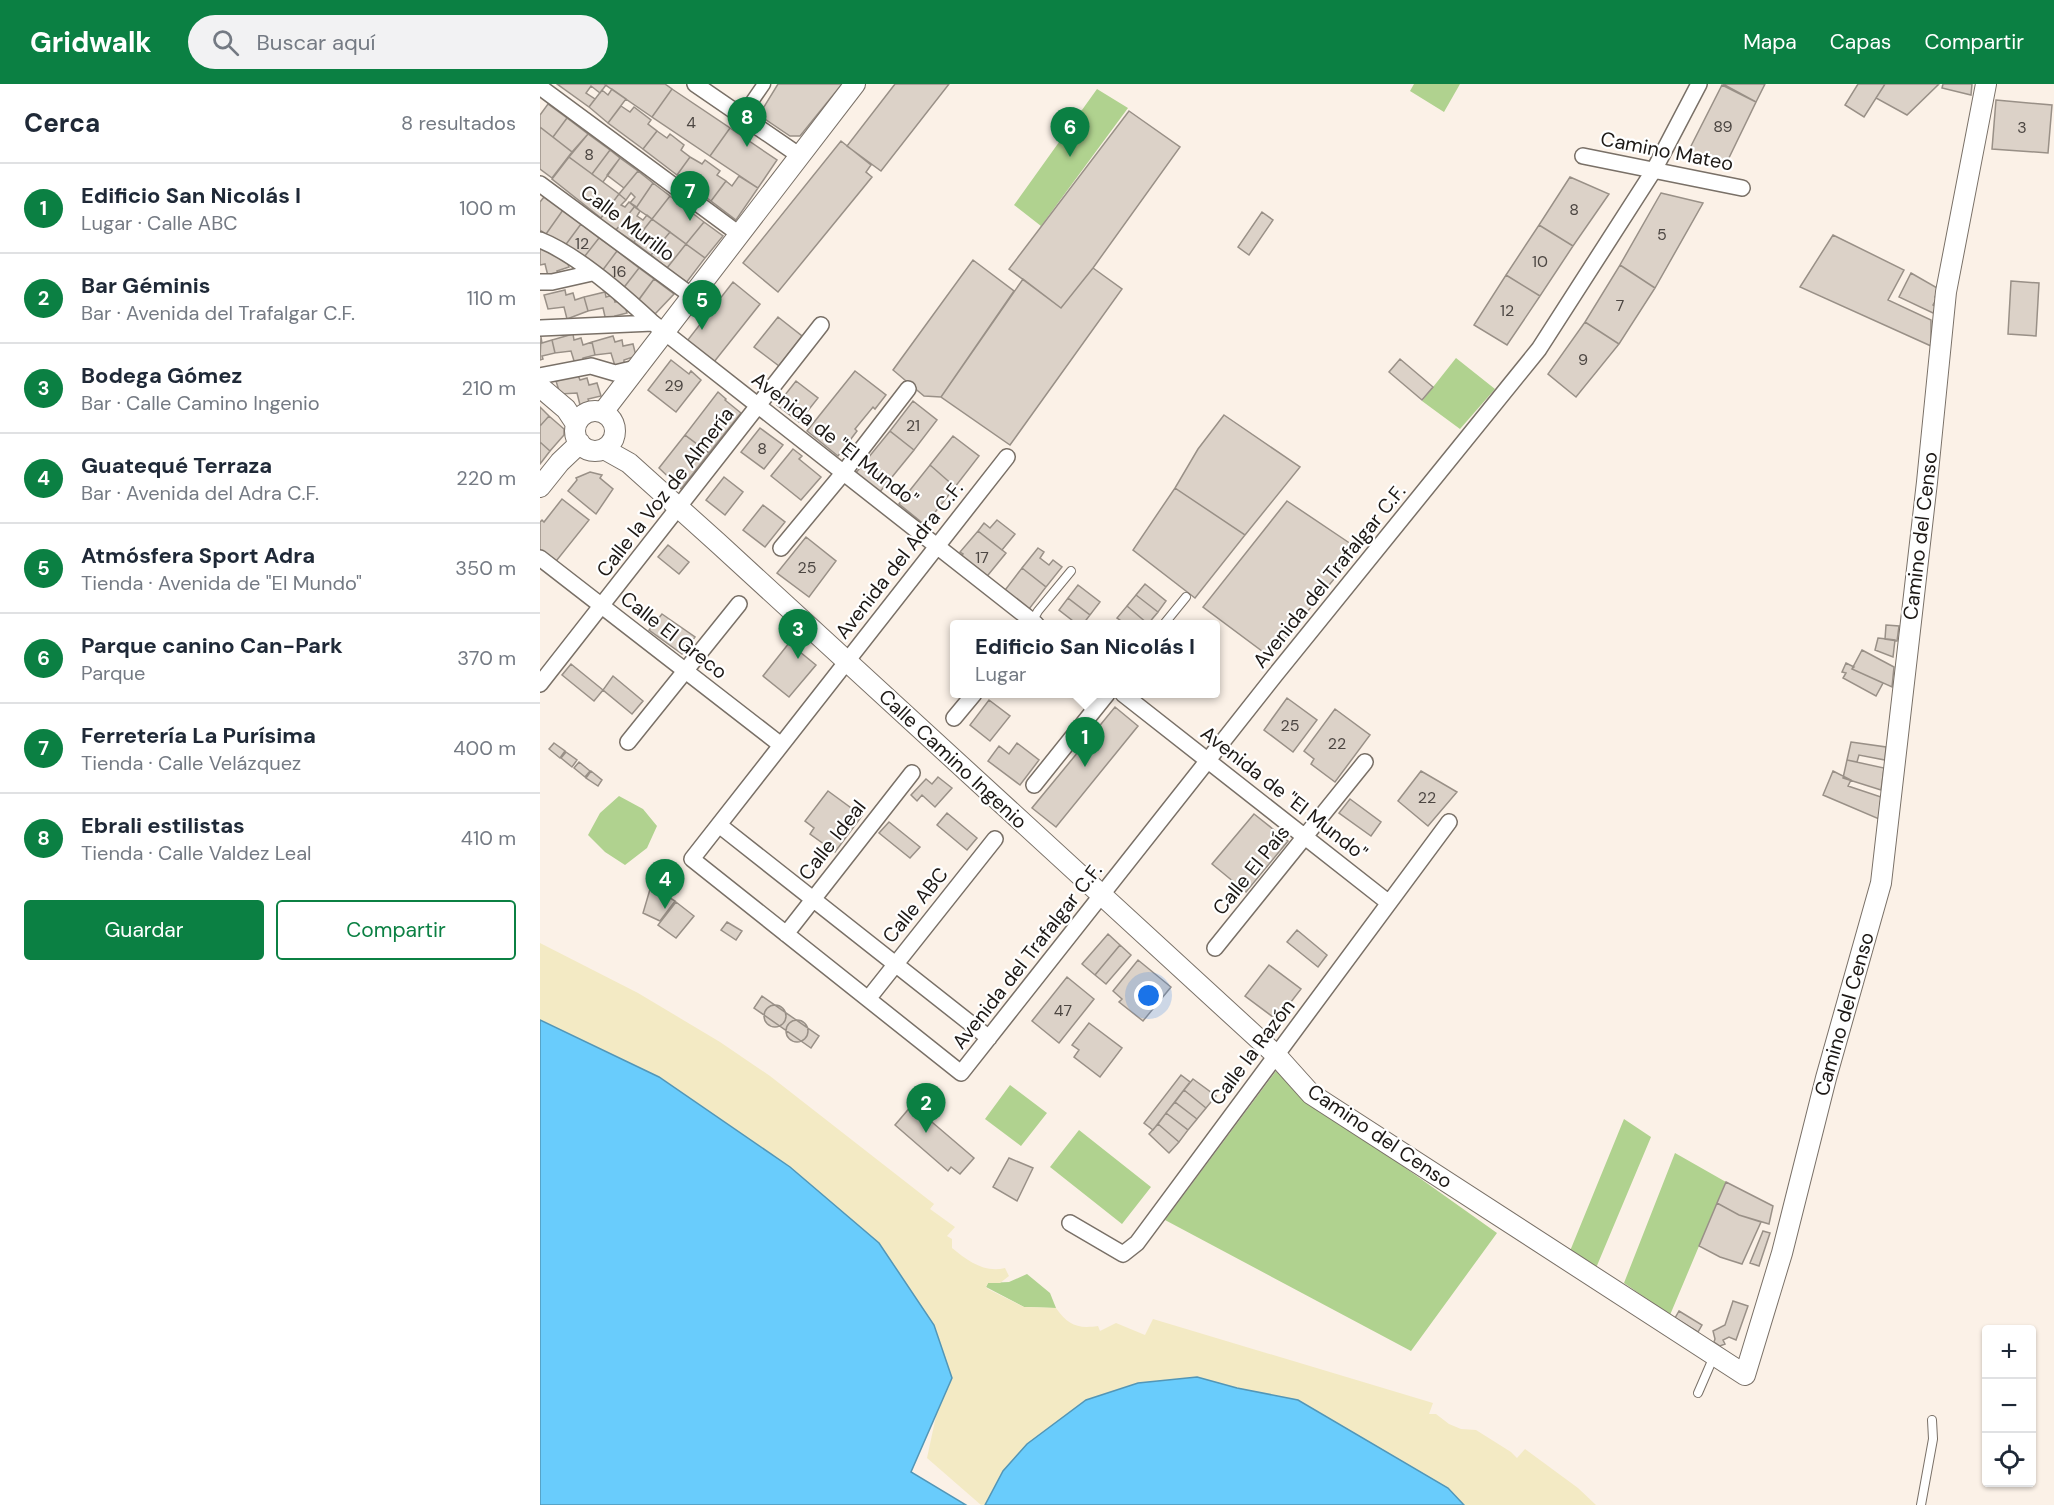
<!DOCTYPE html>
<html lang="es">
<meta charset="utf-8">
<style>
:root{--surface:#fff;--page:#f2f2f3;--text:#1f2937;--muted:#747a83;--line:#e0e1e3;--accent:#0b8043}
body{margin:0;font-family:"DM Sans",sans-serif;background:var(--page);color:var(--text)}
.controls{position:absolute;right:18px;bottom:18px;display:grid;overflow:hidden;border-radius:6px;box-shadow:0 2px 4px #0004}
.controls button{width:54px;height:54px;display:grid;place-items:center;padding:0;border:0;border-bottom:2px solid var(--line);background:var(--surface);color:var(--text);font:30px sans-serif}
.you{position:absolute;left:609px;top:912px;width:21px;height:21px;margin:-15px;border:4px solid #fff;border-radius:50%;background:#1a73e8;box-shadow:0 0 0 9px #1a73e833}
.badge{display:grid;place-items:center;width:39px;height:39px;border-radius:50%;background:var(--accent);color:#fff;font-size:20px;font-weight:700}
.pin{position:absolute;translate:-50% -50px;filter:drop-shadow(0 2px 3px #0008)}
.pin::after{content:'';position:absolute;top:32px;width:21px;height:18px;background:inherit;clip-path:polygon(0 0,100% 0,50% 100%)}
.popup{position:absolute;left:410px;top:536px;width:270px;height:78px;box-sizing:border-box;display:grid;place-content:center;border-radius:6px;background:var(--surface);filter:drop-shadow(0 2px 4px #0005);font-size:20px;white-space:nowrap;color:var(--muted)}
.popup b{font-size:22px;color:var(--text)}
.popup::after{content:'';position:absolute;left:50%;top:100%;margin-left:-12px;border:12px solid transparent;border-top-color:var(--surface)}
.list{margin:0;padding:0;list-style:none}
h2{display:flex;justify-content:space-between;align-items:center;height:78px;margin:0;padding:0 24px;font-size:26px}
h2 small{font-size:20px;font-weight:400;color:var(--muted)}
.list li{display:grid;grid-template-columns:39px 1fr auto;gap:18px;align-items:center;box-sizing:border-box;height:90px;padding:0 24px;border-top:2px solid var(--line)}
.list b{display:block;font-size:22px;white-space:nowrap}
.list p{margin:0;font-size:20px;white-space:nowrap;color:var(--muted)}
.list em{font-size:20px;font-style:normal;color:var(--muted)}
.actions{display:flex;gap:12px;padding:18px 24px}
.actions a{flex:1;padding:14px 0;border:2px solid var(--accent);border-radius:6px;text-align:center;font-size:21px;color:var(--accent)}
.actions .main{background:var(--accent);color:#fff}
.icon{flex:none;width:33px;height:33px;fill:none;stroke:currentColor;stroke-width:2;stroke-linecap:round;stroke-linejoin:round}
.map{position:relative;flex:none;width:1514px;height:1421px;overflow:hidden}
header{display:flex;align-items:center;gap:36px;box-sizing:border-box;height:84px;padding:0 30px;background:var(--accent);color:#fff}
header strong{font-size:28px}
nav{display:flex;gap:33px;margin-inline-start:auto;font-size:21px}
.search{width:420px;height:54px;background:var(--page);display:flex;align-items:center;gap:15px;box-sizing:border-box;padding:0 21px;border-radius:33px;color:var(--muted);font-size:22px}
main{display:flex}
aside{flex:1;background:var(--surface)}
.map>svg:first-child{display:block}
.green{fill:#b0d28f}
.sand{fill:#f3eac4}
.water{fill:#69ccfc;stroke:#5296b7;stroke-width:1.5}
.building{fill:#dcd2c8;stroke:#999087;stroke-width:1.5}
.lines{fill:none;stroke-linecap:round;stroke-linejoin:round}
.service-casing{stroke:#797067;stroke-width:10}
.pedestrian-casing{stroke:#797067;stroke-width:15}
.minor-casing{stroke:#797067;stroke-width:18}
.tertiary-casing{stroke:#797067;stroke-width:22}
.service{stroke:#fff;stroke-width:8}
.pedestrian{stroke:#fff;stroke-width:12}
.minor{stroke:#fff;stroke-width:15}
.tertiary{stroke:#fff;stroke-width:20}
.labels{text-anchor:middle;stroke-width:4.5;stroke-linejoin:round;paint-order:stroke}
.number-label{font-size:16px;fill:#4c4642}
.street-label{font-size:20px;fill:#1c1815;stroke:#fff}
</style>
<header>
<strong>Gridwalk</strong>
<div class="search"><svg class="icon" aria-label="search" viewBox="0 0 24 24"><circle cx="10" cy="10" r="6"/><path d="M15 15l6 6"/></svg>Buscar aquí</div>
<nav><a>Mapa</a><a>Capas</a><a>Compartir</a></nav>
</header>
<main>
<aside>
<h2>Cerca<small>8 resultados</small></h2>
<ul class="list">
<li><span class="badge">1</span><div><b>Edificio San Nicolás I</b><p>Lugar · Calle ABC</p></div><em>100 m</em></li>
<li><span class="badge">2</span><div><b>Bar Géminis</b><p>Bar · Avenida del Trafalgar C.F.</p></div><em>110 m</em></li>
<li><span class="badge">3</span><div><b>Bodega Gómez</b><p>Bar · Calle Camino Ingenio</p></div><em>210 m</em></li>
<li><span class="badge">4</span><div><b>Guatequé Terraza</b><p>Bar · Avenida del Adra C.F.</p></div><em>220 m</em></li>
<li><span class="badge">5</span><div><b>Atmósfera Sport Adra</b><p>Tienda · Avenida de &quot;El Mundo&quot;</p></div><em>350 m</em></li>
<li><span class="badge">6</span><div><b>Parque canino Can-Park</b><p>Parque</p></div><em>370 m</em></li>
<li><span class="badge">7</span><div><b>Ferretería La Purísima</b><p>Tienda · Calle Velázquez</p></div><em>400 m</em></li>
<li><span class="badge">8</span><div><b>Ebrali estilistas</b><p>Tienda · Calle Valdez Leal</p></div><em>410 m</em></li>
</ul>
<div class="actions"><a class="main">Guardar</a><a>Compartir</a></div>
</aside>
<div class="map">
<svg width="1514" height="1421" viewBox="0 0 1514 1421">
<rect width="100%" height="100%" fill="#fbf1e7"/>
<path class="green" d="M874 0H920L904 28 870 7Z
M557 5 588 24 501 142 474 121Z
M916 274 955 305 920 345 882 317Z
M79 712 103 725 117 742 107 764 85 781 65 768 48 751 60 729Z
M736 987 767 1014 957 1149 871 1267 625 1136Z
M470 1001 507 1029 481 1062 445 1035Z
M1084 1035 1111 1053 1056 1184 1030 1167Z
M539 1046 611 1103 582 1140 510 1083Z
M1135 1069 1186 1098 1130 1231 1084 1199Z
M487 1190 510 1209 516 1224 484 1223 446 1203 448 1199 469 1198Z"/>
<path class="sand" d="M0 859 98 909 180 958 230 992 394 1120 390 1125 415 1143 407 1152 412 1155V1164C428 1177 444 1189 465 1184L469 1192 460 1199H448L446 1203 448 1205 484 1223 516 1224C528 1241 537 1245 558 1242L560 1247 576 1239 605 1251 613 1235 893 1319 889 1330H896L909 1340 921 1345 936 1346 971 1368 977 1374 985 1365 1038 1404 1056 1421H441L387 1374 402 1304 0 958Z"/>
<path class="water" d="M0 936 119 993 250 1083 339 1159 394 1241 412 1294 371 1388 426 1421H0Z
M657 1293 697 1304 758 1316 908 1404 924 1421H445L463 1387 487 1360 546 1316 598 1299Z"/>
<path class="building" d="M17 0H64L66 1 60 9 51 2 46 9 55 15 49 23Z
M64 0H125L132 5 112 33Z
M238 0H302L260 52H250L219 31Z
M355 0H409L341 87 307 62Z
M1183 0H1225L1216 18Z
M1318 0H1345L1324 33 1305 21Z
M1345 0H1399L1367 31 1336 14Z
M1403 0H1432L1431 11 1402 4Z
M1182 1 1216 18 1185 82 1167 81 1152 74 1149 66Z
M72 5 86 15 68 39 49 23 62 6 68 11Z
M132 5 190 44 170 72 112 33Z
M1456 16 1512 21 1508 69 1452 65Z
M8 20 27 34 13 53 0 43V31Z
M81 22 90 28 94 23 111 36 108 40 117 47 103 65 68 39Z
M589 27 640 63 553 184 521 224 469 185Z
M27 34 48 50 32 68 13 53Z
M0 43 32 68 12 94 0 85Z
M190 44 237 76 218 104 170 72Z
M117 47 127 54 130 50 144 61 141 66 150 73 137 91 103 65Z
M48 50 70 66 52 90 29 73Z
M301 57 331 81 326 88 332 93 238 208 203 179Z
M70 66 80 74 63 98 52 90Z
M29 73 79 110 61 134 12 95Z
M150 73 162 80 165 76 180 87 177 91 186 97 171 117 137 91Z
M80 74 98 87 84 104 67 91Z
M98 87 113 99 96 124 90 119 95 113 91 109 86 116 79 110Z
M199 92 218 104 196 136 171 117 186 97 192 102Z
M1030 93 1069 110 1033 162 999 141Z
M113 99 130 112 112 135 96 124Z
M1121 109 1163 119 1115 204 1080 181Z
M79 110 86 116 81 121 85 123 89 118 95 122 76 146 60 135Z
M130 112 164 138 146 160 112 135Z
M4 113 23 126 6 150 0 146V118Z
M95 122 100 127 97 132 103 136 107 131 112 135 94 158 76 146Z
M23 126 41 140 24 163 6 150Z
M722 128 733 136 709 171 698 163Z
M112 135 130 148 111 171 94 158Z
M164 138 183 152 165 174 146 160Z
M41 140 59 154 41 177 24 163Z
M999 141 1033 162 1000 212 966 191Z
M130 148 146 160 127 184 111 171Z
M1293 151 1364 186 1348 216 1391 236V262L1260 203Z
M59 154 77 167 59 191 41 177Z
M146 160 165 174 146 199 127 184Z
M7 162 8 168 15 167 17 173 25 171 29 183 17 187 18 189 8 192 5 180 0 181V164Z
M77 167 99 184 82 206 59 191Z
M433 176 474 207 401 313 384 312 353 286Z
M1080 181 1115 204 1079 260 1045 238Z
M99 184 114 195 97 218 82 206Z
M553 184 582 205 470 361 401 313 483 195 521 224Z
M1371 189 1399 205 1395 213 1397 214 1393 221 1396 223 1393 229 1359 213Z
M966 191 1000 212 967 261 934 241Z
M114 195 134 210 115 230 98 217Z
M1471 197 1499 199 1496 252 1468 250Z
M193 198 220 220 174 278 147 257Z
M25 206 26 211 33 209 35 216 44 213 48 227 27 235 24 223 8 225 4 211Z
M65 208 66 213 73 211 75 218 83 216 87 229 75 232 76 235 66 237 63 224 48 227 44 213Z
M238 233 262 252 239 282 214 263Z
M1045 238 1079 260 1036 313 1008 290Z
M33 250 34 256 41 254 43 261 52 258 55 271 43 274V278L35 280 31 267 15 269 12 256Z
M73 252 75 258 82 256 83 262 93 260 96 272 84 276V279L75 282 71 269 55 271 52 258Z
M1 253 2 259 12 256 15 269 2 272 3 275 0 276Z
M860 275 893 303 882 316 849 288Z
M131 276 149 290 151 287 161 296 136 328 108 306Z
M315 287 346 311 335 325 333 323 315 345 317 347 298 372 267 347Z
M38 291 40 296 47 294 49 301 57 299 61 312 48 315 49 318 40 321 37 309 20 310 16 297Z
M256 297 278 314 259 338 237 321Z
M178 308 186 315 185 316 201 329 169 369 145 351Z
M373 317 397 336 374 366 350 347Z
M0 323 9 332 0 342Z
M684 331 760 383 705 451 635 404 658 365Z
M9 332 24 345V351L10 367 0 358V342Z
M220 344 243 361 224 385 201 368Z
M350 347 374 366 339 409 315 390Z
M145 351 169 369 141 405 119 384Z
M413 352 439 372 415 403 390 381Z
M0 358 10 367 0 380Z
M253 365 262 372 259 375 281 393 261 416 231 392Z
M390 381 415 403 385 441 359 420Z
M50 388 62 391 60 394 73 405 56 430 28 407 37 396 36 394Z
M184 393 203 408 185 431 166 416Z
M635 404 705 451 655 514 593 466Z
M22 415 49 436 13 481 0 471V438L2 436 4 438Z
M747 417 811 460 805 466 813 472 730 573 663 523Z
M223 421 245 438 225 463 203 446Z
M457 436 475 450 462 466 438 447 444 439 450 444Z
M438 447 466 469 444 496 418 476 423 470 420 468Z
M266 453 296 477 269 513 237 489Z
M128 461 149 478 139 490 118 473Z
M498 464 504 468 500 474 509 481 513 476 522 483 506 503 482 484Z
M482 484 506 503 486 529 462 510Z
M605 500 626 517 618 528 596 511Z
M538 501 560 518 550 531 528 514Z
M596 511 618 528 608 540 587 522Z
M528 514 550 531 543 540H537L519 526Z
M587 522 608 540H586L577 534Z
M122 530 155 553 142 570 109 546Z
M1346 541 1359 542 1357 557 1345 555Z
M1338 554 1355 556 1353 573 1335 566Z
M249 559 276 581 249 613 223 592Z
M1322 566 1354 583 1352 603 1312 585Z
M1306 579 1314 583 1312 585 1343 599 1336 612 1303 594 1306 589 1302 588Z
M31 580 63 606 54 617 22 591Z
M73 592 103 617 92 630 63 606Z
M747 614 777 636 753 668 724 646Z
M449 616 470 632 450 657 430 641Z
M575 623 598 642 516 743 492 724Z
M795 625 830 651 795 698 771 680 774 675 764 667Z
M1311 658 1346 663 1345 676 1319 671 1317 678 1307 676Z
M14 659 25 667 20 674 9 665Z
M477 659 499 676 480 701 448 677 459 662 469 670Z
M26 668 37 676 32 683 21 674Z
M1307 676 1344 684 1341 706 1303 694Z
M39 678 50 687 45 693 34 684Z
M51 687 62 696 58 702 46 694Z
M881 687 917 708 888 742 858 717Z
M1293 687 1311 696 1308 702 1341 713 1339 735 1283 711Z
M398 693 412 704 395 723 382 711 377 717 371 711 386 695 392 700Z
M288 707 322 732 295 768 270 750 274 744 265 737Z
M810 715 841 738 831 752 799 729Z
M407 729 437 754 427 766 397 741Z
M714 730 748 757 706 808 672 780Z
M349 738 380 763 370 774 339 749Z
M111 802 135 817 120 837 103 829Z
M136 818 154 832 136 854 118 841Z
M187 838 202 847 196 856 181 846Z
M757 846 787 871 778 883 747 858Z
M568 850 580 861 555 891 542 880Z
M580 861 591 871 566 900 555 891Z
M598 876 631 903 603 937 579 918 582 915 573 907Z
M729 881 761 905 737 936 705 912Z
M527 893 554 915 519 959 492 937Z
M222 912 279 952 271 964 214 924Z
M224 932a11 11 0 1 1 22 0a11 11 0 1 1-22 0Z
M246 947a11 11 0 1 1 22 0a11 11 0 1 1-22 0Z
M549 939 582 964 560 993 534 973 539 966 532 961Z
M641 991 650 998 613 1046 604 1039Z
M653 995 676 1012 666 1024 644 1006Z
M644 1006 666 1024 657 1035 635 1018Z
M635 1018 657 1035 648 1046 626 1029Z
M372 1021 434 1074 420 1090 411 1083 408 1087 355 1041Z
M626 1029 648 1046 639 1058 618 1040Z
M618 1040 639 1058 629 1069 609 1050Z
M469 1074 493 1084 477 1117 453 1103Z
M1186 1098 1233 1122 1229 1140 1199 1131 1177 1119Z
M1177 1119 1199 1131 1221 1138 1202 1180 1180 1173 1159 1162Z
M1223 1147 1230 1149 1219 1182 1210 1179Z
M1193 1217 1208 1222 1196 1256 1189 1253 1183 1256 1185 1260 1180 1262 1174 1258 1175 1255 1173 1247 1185 1241Z
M1139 1227 1162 1241 1158 1248 1135 1234Z"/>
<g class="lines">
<defs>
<path id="service" d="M492 538 498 527 531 487
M624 540 646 513
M1158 1309 1174 1272
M1381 1421 1393 1355 1392 1336"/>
<path id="pedestrian" d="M202 32 224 0"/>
<path id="minor" d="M155 0 260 72
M0 3 199 150
M1043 72 1202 104
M0 100 152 212
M0 156C38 171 83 211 113 239L496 540
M0 198H12L52 189
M0 244 113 239
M0 292 51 282 75 289 96 284
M467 373 152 775 421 989 736 590 999 265 1114 86 1159 0
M241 464 304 388 368 305
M0 474 241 661
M0 600 281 241
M583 610 849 819
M414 634 434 610
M88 658 199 520
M494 701 567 610
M179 741 449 954
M246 850 372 689
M675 864 825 678
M328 915 455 755
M530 1139 583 1170 597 1159 909 738"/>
<path id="tertiary" d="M0 303 26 325 36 340
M35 347a20 20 0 1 1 40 0a20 20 0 1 1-40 0Z
M63 328 315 0
M64 365 89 379 178 459 736 971 771 1010 1205 1291 1242 1169 1286 994 1341 799 1387 398 1406 208 1446 0
M0 403 20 378 40 359"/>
</defs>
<use href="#service" class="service-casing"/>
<use href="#pedestrian" class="pedestrian-casing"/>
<use href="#minor" class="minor-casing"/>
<use href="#tertiary" class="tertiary-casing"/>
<use href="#service" class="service"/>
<use href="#pedestrian" class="pedestrian"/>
<use href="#minor" class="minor"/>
<use href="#tertiary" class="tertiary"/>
</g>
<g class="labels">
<g class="number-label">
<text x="151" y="44">4</text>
<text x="1183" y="48">89</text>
<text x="1482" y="49">3</text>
<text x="49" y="76">8</text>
<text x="1034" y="131">8</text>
<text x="1122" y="156">5</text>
<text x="42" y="165">12</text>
<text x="1000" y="183">10</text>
<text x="79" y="193">16</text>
<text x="1080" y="227">7</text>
<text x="967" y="232">12</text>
<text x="1043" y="281">9</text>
<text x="134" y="307">29</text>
<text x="373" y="347">21</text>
<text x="222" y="370">8</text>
<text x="442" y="479">17</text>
<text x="267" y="489">25</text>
<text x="750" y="647">25</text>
<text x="797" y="665">22</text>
<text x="887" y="719">22</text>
<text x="523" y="932">47</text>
</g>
<g class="street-label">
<text transform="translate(1127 67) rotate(11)" y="7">Camino Mateo</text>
<text transform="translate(88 139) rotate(37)" y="7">Calle Murillo</text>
<text transform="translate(295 355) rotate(38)" y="7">Avenida de "El Mundo"</text>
<text transform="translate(125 408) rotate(-52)" y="7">Calle la Voz de Almería</text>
<text transform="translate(1380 452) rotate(-83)" y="7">Camino del Censo</text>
<text transform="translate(359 476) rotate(-52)" y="7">Avenida del Adra C.F.</text>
<text transform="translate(789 492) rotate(-51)" y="7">Avenida del Trafalgar C.F.</text>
<text transform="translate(134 551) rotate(38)" y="7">Calle El Greco</text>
<text transform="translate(413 675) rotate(43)" y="7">Calle Camino Ingenio</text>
<text transform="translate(744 709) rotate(38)" y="7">Avenida de "El Mundo"</text>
<text transform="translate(292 756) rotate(-52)" y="7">Calle Ideal</text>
<text transform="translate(711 786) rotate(-51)" y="7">Calle El País</text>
<text transform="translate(375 821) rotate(-51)" y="7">Calle ABC</text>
<text transform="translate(487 872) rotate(-52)" y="7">Avenida del Trafalgar C.F.</text>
<text transform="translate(1304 930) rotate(-74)" y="7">Camino del Censo</text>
<text transform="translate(712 968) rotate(-53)" y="7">Calle la Razón</text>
<text transform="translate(840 1052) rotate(34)" y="7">Camino del Censo</text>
</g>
</g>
</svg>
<div class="controls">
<button>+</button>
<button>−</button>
<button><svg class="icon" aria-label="locate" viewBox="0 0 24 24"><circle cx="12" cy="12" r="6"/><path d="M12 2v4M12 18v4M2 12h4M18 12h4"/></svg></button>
</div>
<div class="you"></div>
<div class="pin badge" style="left:545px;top:683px">1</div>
<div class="popup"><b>Edificio San Nicolás I</b>Lugar</div>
<div class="pin badge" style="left:386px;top:1049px">2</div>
<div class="pin badge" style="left:258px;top:575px">3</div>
<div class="pin badge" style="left:125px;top:825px">4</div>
<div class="pin badge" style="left:162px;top:246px">5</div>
<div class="pin badge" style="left:530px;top:73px">6</div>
<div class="pin badge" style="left:150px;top:137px">7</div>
<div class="pin badge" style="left:207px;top:63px">8</div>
</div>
</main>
